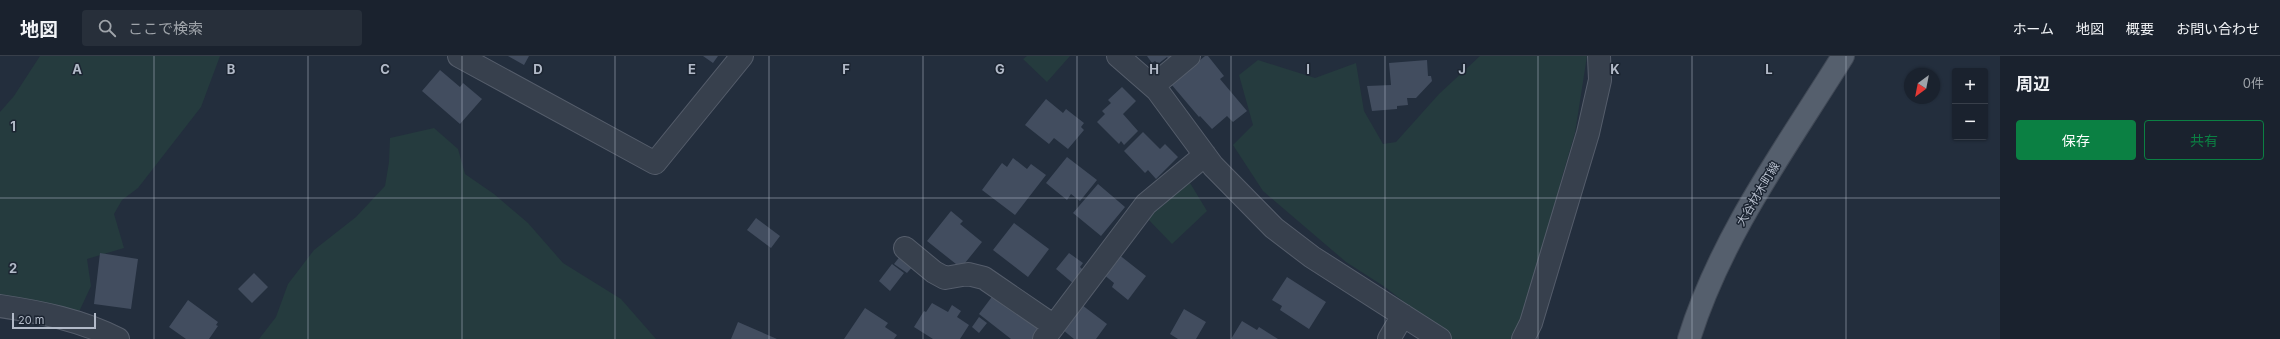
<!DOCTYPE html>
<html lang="ja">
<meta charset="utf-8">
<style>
:root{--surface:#1a222e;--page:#272f3a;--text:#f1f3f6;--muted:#9fa4aa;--line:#383f4a;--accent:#0b8043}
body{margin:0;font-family:Inter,"Noto Sans JP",sans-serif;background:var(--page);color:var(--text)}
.controls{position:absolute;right:12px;top:12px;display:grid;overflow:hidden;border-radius:4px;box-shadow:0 1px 3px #0004}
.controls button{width:36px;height:36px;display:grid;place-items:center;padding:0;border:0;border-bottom:1px solid var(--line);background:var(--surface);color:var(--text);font:20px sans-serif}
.compass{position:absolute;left:1904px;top:12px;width:36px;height:36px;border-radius:50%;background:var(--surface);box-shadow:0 1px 3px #0004;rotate:212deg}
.scale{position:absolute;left:12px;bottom:10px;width:84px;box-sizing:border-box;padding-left:4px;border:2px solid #b2bac8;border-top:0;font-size:11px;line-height:14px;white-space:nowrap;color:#b2bac8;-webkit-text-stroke:3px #1c2532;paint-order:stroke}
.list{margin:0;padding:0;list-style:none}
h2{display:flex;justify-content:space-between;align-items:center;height:52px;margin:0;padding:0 16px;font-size:17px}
h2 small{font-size:13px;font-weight:400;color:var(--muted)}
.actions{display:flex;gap:8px;padding:12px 16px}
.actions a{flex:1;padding:9px 0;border:1px solid var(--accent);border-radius:4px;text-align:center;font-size:14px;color:var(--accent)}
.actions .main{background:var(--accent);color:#fff}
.icon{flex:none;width:22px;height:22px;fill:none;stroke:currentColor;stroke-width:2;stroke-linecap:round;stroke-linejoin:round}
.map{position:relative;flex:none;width:2000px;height:283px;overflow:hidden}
header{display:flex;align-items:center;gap:24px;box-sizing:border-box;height:56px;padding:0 20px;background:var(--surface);border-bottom:1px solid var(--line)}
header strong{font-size:19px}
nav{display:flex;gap:22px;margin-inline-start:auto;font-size:14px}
.search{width:280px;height:36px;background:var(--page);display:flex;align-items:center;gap:10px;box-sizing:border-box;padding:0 14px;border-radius:4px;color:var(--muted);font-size:15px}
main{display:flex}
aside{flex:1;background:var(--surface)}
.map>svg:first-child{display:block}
.green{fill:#253b3e}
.building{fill:#424d5f}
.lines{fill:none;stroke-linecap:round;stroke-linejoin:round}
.minor-casing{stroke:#555d6b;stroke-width:24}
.major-casing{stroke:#404956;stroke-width:24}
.minor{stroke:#37404d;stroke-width:22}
.major{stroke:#555f6d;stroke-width:22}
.grid{fill:none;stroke:#b2bac8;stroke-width:1;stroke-opacity:0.55}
.labels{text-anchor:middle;stroke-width:3;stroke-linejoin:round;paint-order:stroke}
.street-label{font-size:12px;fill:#b2bac8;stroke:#1c2532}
.grid-label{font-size:13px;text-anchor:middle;font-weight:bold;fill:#b2bac8;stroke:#1c2532;stroke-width:3;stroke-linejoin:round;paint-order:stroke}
</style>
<header>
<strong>地図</strong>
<div class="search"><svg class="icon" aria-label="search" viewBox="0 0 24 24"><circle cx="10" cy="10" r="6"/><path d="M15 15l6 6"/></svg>ここで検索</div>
<nav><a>ホーム</a><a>地図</a><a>概要</a><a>お問い合わせ</a></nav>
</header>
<main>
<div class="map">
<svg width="2000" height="283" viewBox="0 0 2000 283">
<rect width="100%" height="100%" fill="#232e3d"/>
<path class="green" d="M40 0H220L201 51 138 132 122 144 114 158 124 192 87 203 91 230 78 258 0 239V56L14 40Z
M1027 0H1070L1047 26 1023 3Z
M1480 0H1587L1575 77 1562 121 1547 183 1513 283H1451L1385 231 1346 206 1263 135 1233 89 1253 69 1239 19 1258 4 1315 22 1356 7 1364 55 1383 88 1396 86 1439 38Z
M434 72 458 93 465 118 494 138 528 167 563 207 621 243 656 283H259L276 261 288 228 314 194 356 161 385 130 389 106 390 82Z
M1187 122 1207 155 1172 188 1146 161Z"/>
<path class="building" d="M508 0H529L524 9Z
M703 0H718L713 7Z
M1147 0H1174L1169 4 1167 1 1158 8 1155 5 1152 7Z
M1205 0H1208L1224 20 1220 23 1247 55 1233 66 1227 60 1212 73 1200 60 1199 61 1171 28Z
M1427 4 1428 20H1431L1432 25 1416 42H1407L1408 49 1397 50V53L1372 55 1367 30 1391 29 1389 7Z
M440 14 460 31 463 27 482 43 460 68 422 35Z
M1122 31 1136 45 1123 58 1138 75 1124 89 1121 85 1119 88 1097 66 1105 58 1102 55 1111 47 1108 44Z
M1046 43 1063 57 1066 53 1084 67 1081 71 1084 74 1068 93 1054 82 1049 88 1025 69Z
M1143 76 1160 93 1165 88 1178 101 1156 123 1148 114 1145 117 1124 95Z
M1067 101 1097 124 1080 145 1071 138 1067 144 1046 127Z
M1013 102 1027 113 1031 108 1046 119 1015 159 982 134 1002 107 1007 111Z
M1098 128 1125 151 1101 180 1073 157Z
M951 155 963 165 960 168 982 186 961 212 927 185Z
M756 162 780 180 771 192 747 174Z
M1014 167 1049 193 1028 221 993 194Z
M100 197 138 203 131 253 94 248Z
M1069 197 1083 207 1080 211 1084 215 1074 228 1056 213Z
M1118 198 1146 220 1128 244 1112 231 1114 227 1103 218Z
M901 199 914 209 907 217 894 208Z
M892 208 904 217 890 235 879 225Z
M254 217 268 231 252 247 238 233Z
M1287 221 1326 246 1309 273 1280 254 1282 250 1272 244Z
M994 238 1042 275 1036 283H1011L979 258Z
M188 244 218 266 216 269 218 270 209 283H186L169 271Z
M932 247 948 256 952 249 961 255 957 261 969 269 960 283H933L914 271 924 255 926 256Z
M1082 249 1107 268 1096 283H1074L1063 274Z
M865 252 888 267 885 271 897 279 894 283H844Z
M1184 253 1206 266 1196 283H1178L1170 278Z
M979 261 987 267 979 277 972 271Z
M1242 265 1257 274 1259 271 1278 283H1231Z
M738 266 777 283H731Z"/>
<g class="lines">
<defs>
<path id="minor" d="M459 0 655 107 742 0
M1118 0 1157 34 1213 110 1274 172 1312 201 1440 283
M1153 30 1189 0
M905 192 934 216 945 222 968 218 984 222 1054 270
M0 250C40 256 81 264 118 283
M1044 283 1146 148 1205 99
M1389 283 1403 259
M1523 283 1531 267 1588 77 1600 24 1599 0"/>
<path id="major" d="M1689 283C1721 180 1787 90 1843 0"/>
</defs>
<use href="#minor" class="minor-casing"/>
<use href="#major" class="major-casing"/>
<use href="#minor" class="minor"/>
<use href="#major" class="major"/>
</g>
<path class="grid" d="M154 0V283M308 0V283M462 0V283M615 0V283M769 0V283M923 0V283M1077 0V283M1231 0V283M1385 0V283M1538 0V283M1692 0V283M1846 0V283M0 142H2000"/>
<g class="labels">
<g class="street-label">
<text transform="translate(1758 138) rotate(-59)" y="4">大谷材木町線</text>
</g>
</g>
<g class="grid-label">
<text x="77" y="18">A</text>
<text x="231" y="18">B</text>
<text x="385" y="18">C</text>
<text x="538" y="18">D</text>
<text x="692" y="18">E</text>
<text x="846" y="18">F</text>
<text x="1000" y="18">G</text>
<text x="1154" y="18">H</text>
<text x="1308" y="18">I</text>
<text x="1462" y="18">J</text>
<text x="1615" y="18">K</text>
<text x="1769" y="18">L</text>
<text x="13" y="75">1</text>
<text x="13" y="217">2</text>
</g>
</svg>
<div class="controls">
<button>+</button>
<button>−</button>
</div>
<svg class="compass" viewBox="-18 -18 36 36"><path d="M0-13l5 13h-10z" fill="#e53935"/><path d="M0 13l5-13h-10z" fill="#9fa4aa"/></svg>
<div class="scale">20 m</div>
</div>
<aside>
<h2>周辺<small>0件</small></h2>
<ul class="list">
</ul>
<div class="actions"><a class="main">保存</a><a>共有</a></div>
</aside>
</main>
